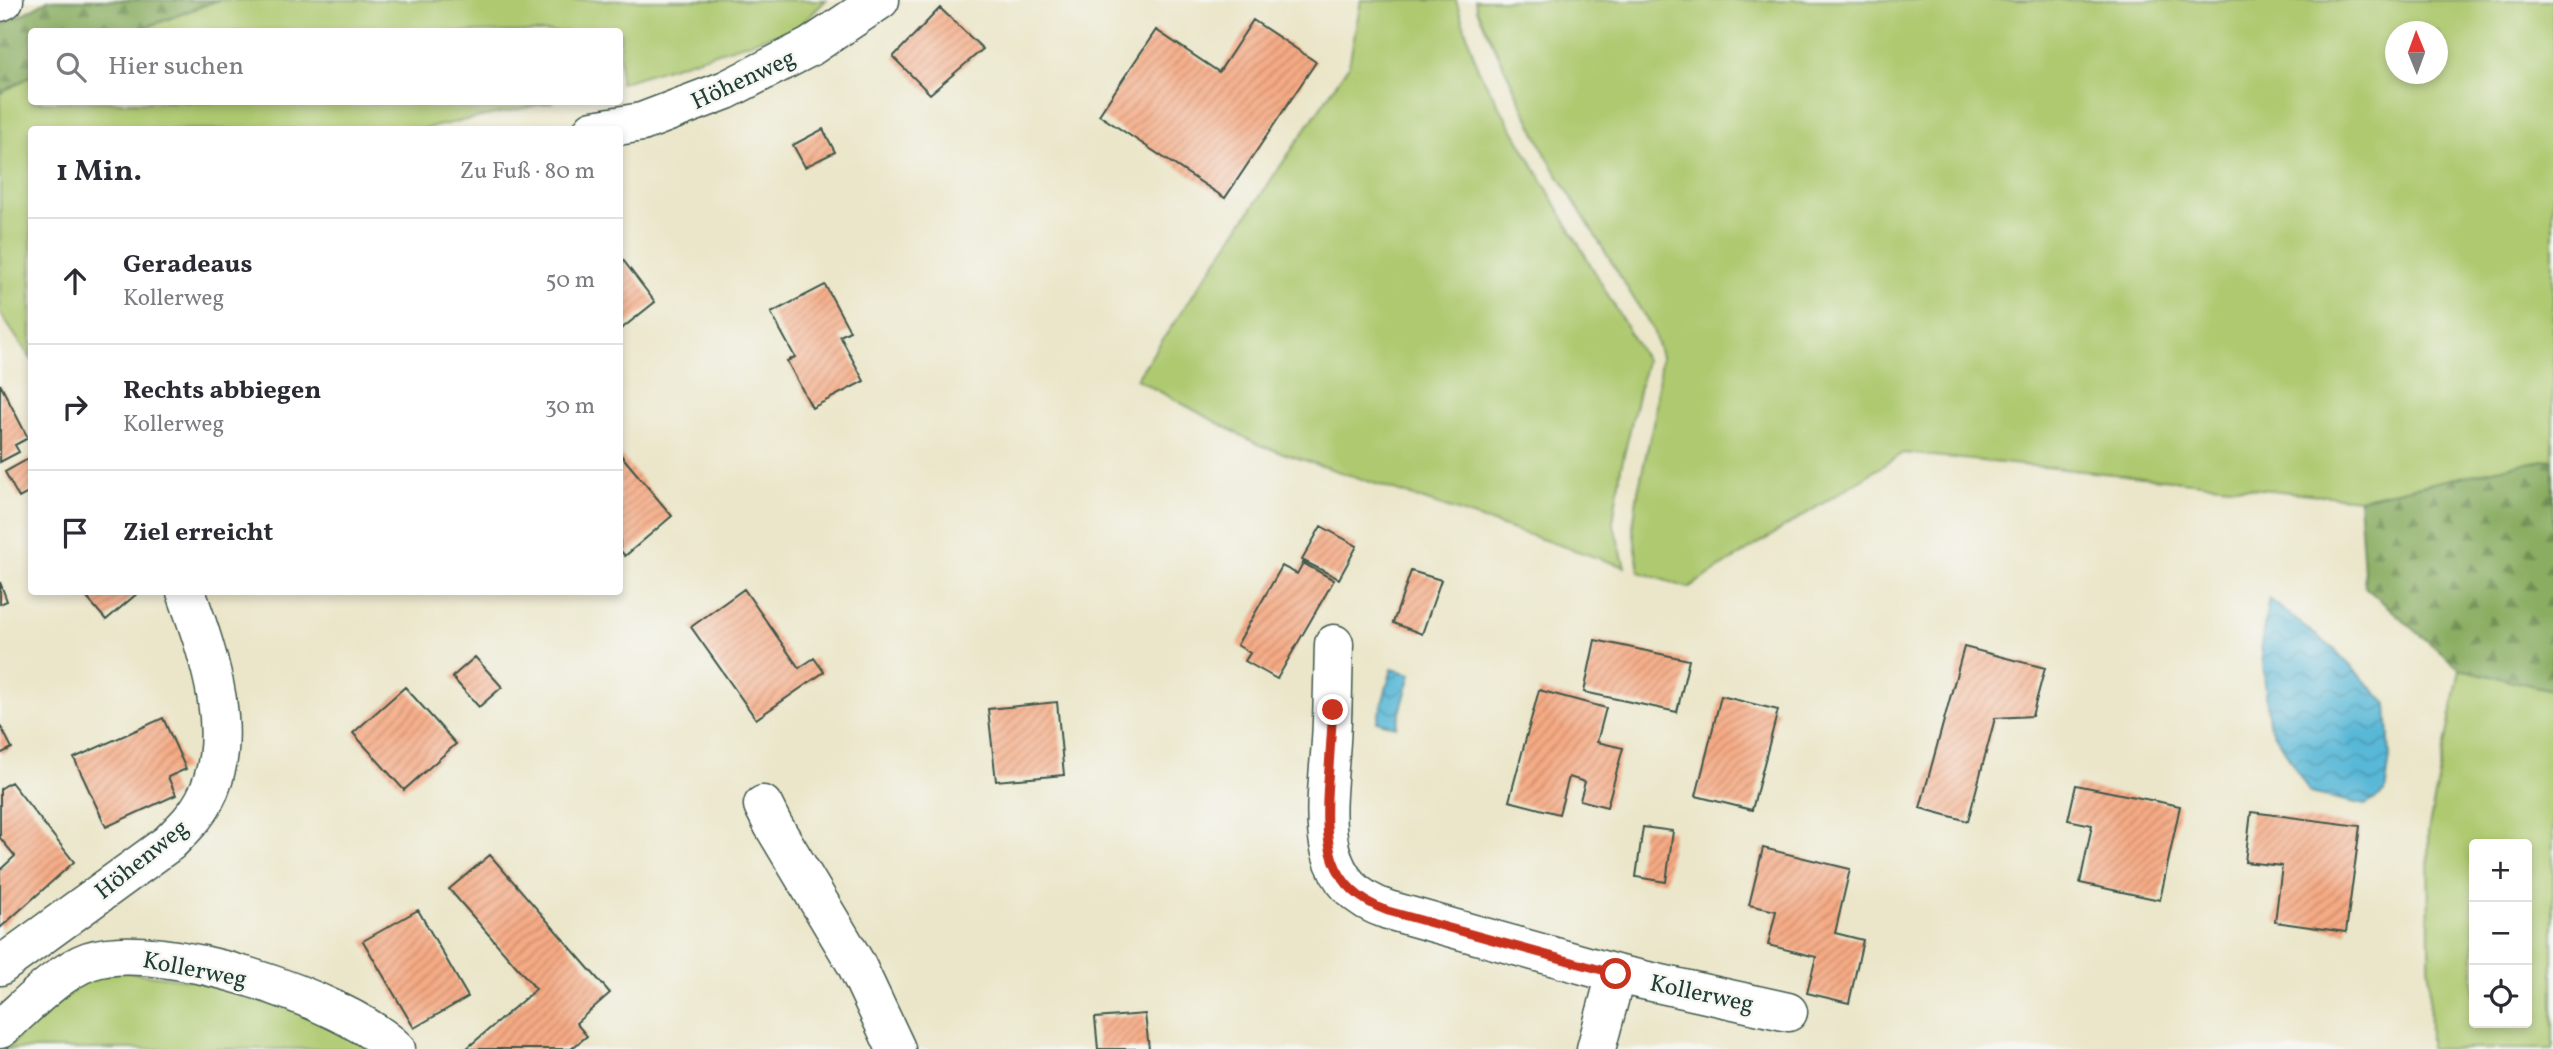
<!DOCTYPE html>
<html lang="de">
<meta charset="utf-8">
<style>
:root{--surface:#fff;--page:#f2f2f3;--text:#2b2b33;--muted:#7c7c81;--line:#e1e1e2}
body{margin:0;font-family:Vollkorn,serif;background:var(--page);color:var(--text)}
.controls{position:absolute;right:21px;bottom:21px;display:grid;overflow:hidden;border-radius:7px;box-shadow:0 4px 10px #0003}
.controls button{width:63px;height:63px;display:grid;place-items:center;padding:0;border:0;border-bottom:2px solid var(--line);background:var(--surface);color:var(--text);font:35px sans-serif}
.compass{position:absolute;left:2385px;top:21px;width:63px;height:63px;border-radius:50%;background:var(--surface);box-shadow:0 4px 10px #0003;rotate:359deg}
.stop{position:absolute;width:21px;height:21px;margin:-16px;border:5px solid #c8321e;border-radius:50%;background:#fff}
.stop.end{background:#c8321e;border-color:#fff;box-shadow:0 2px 7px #0008}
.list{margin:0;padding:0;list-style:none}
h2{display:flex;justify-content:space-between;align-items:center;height:91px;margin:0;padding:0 28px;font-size:30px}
h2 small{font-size:23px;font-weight:400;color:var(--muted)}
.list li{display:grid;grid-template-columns:46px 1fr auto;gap:21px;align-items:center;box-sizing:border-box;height:126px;padding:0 28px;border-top:2px solid var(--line)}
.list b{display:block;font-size:26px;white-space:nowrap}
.list p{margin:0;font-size:23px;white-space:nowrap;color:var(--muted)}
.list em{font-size:23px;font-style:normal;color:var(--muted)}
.icon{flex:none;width:38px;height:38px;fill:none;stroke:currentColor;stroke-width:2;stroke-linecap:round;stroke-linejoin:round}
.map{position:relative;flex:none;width:2553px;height:1049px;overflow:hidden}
.search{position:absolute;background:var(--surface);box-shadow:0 4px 10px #0003;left:28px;top:28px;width:595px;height:77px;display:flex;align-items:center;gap:18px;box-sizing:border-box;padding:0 24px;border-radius:7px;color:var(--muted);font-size:26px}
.panel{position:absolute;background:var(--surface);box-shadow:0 4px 10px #0003;left:28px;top:126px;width:595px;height:469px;border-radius:7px}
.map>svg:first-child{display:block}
.grass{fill:#aec96f;stroke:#668352;stroke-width:2;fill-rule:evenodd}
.forest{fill:url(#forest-firs);stroke:#54754b;stroke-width:2}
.water{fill:url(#water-waves);stroke:#3c7a86;stroke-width:2}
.building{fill:url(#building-hatch)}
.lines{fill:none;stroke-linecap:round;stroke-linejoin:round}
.minor-casing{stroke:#3e564a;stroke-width:41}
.primary-casing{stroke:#3e564a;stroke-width:41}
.minor{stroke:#fff;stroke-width:38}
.primary{stroke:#fff;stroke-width:38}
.route{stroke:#c8321e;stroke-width:9}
.labels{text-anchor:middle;stroke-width:5;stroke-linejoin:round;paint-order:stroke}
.street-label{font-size:24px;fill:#1f3d34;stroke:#f6f6f2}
</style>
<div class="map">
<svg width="2553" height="1049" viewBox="0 0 2553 1049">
<defs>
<pattern id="forest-firs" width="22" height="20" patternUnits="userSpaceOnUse" patternTransform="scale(1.75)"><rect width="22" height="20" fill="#8aad62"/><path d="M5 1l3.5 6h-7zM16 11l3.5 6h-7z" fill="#708e52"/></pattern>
<pattern id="water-waves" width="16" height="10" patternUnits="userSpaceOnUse" patternTransform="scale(1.75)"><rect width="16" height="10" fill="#59b8d7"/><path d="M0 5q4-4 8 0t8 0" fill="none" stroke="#4997af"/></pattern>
<pattern id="building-hatch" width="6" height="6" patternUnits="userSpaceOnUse" patternTransform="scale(1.75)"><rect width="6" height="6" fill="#f6aa84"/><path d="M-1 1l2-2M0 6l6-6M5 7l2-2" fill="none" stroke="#c78c6d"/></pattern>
</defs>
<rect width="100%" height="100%" fill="#f6f6f2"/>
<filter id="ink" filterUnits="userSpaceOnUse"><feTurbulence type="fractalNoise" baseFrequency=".0143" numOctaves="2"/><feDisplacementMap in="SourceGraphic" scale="14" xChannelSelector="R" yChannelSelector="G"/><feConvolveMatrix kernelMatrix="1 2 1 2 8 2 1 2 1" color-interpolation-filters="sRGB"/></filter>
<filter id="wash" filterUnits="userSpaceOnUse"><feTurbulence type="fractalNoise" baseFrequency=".00686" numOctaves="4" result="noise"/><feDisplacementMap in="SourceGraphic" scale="28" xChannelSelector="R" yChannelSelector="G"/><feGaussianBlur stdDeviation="1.57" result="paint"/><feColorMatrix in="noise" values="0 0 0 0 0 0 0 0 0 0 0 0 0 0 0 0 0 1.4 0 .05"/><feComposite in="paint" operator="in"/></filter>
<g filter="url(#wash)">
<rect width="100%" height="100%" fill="#ebe6c9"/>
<path class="grass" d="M218 0H826L799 27 620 83V32H135Z
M1361 0H1456L1478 69 1646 361 1621 468 1613 522 1625 567 1259 445 1136 379 1349 65Z
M1475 0H2553V459L2521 464 2359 499 1903 453 1688 588 1639 572 1633 527 1638 491 1655 415 1661 357 1653 330 1547 157 1477 10ZM2396 32H2438V74H2396Z
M31 76 32 102H553L423 129 32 130 31 359 0 313V94Z
M2460 669 2553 690V1049H2430L2428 831ZM2527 844V1023H2474V844Z
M104 969 244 987 379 1049H7L63 990Z"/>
<path class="forest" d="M48 0H218L135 31 32 32 31 76 0 93V26Z
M2553 459V690L2460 669 2365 587 2359 499 2521 464Z"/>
<path class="water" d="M2269 599 2335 650 2387 704 2390 757 2385 793 2365 805 2310 793 2269 724 2261 643Z
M1392 669 1411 674 1396 727 1377 721Z"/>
<g id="blocks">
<path class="building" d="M940 8 983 49 930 94 893 57Z
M1253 20 1316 62 1225 198 1099 115 1156 30 1219 72Z
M823 129 835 152 805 167 793 145Z
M620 256 655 302 620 330Z
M825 285 850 331 840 336 864 381 812 408 787 361 795 357 771 313Z
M0 384 28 438 15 445 19 452 0 462Z
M620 454 672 516 625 556 620 550Z
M32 457V491L19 498 5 472Z
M1321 526 1357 546 1339 579 1302 560Z
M1303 563 1334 580 1277 679 1245 661 1250 653 1237 645 1282 566 1297 574Z
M1411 571 1441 580 1422 634 1393 623Z
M0 582 7 601 0 604Z
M744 589 799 668 814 658 824 672 756 719 691 627Z
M82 592H139L106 620Z
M1595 640 1689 660 1677 712 1584 692Z
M1964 647 2045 668 2032 716 1995 718 1968 821 1920 808Z
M475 657 502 687 479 707 452 677Z
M405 687 456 744 404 790 353 733Z
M1539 690 1606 708 1597 742 1623 748 1607 807 1580 800 1585 782 1569 777 1559 814 1509 801Z
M1721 696 1778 710 1752 810 1696 796Z
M1057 702 1064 775 996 781 988 709Z
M163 718 186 769 168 777 176 795 106 827 74 758Z
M0 725 12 748 0 754Z
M11 782 74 862 0 928V870L15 856 0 838V789Z
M2076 785 2180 806 2160 900 2080 883 2092 825 2068 820Z
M2251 812 2360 826 2346 932 2275 922 2282 866 2245 862Z
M1643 827 1673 831 1666 882 1636 877Z
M1763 848 1850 869 1835 933 1863 940 1849 1003 1807 993 1816 957 1768 945 1776 911 1749 905Z
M490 855 610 993 576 1023 587 1036 571 1049H466L536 989 449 889Z
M418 910 468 997 414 1028 363 941Z
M1145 1014 1149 1049H1098L1095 1018Z"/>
</g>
</g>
<g filter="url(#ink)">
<use href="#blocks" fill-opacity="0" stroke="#3e564a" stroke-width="2"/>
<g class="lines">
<defs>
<path id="minor" d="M593 130 642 122 726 90 810 47 880 0
M1334 644C1333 676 1333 709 1331 741 1327 806 1309 884 1388 910L1616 974 1788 1012
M763 805 773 825 856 964 896 1049
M0 966 169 843C182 830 195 818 204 801 239 738 208 654 186 592
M0 1029C25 1008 58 972 89 961 159 937 344 999 396 1049
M1596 1049 1616 974"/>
<path id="primary" d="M0 2 4 0"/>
</defs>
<use href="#minor" class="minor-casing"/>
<use href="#primary" class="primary-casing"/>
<use href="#minor" class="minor"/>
<use href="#primary" class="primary"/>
</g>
</g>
<g class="lines" filter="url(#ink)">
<path class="route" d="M1333 710C1331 734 1330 757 1328 781 1324 838 1325 889 1388 911L1616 974"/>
</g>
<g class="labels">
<g class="street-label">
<text transform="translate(743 79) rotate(-25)" y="8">Höhenweg</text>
<text transform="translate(141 859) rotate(-39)" y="8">Höhenweg</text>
<text transform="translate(195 969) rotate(11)" y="8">Kollerweg</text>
<text transform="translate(1702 993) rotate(12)" y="8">Kollerweg</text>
</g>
</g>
</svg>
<div class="controls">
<button>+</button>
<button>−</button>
<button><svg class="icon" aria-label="locate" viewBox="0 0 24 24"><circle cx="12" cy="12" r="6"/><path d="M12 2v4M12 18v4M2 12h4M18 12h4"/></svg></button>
</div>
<svg class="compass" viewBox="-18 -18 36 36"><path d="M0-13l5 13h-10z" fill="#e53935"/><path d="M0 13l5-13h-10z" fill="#7c7c81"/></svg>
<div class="stop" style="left:1616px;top:974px"></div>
<div class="stop end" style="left:1333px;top:710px"></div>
<div class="search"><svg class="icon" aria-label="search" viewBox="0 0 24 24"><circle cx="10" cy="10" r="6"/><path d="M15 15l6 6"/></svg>Hier suchen</div>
<section class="panel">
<h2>1 Min.<small>Zu Fuß · 80 m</small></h2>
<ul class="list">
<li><svg class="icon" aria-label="ahead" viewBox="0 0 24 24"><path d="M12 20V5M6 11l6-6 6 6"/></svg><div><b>Geradeaus</b><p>Kollerweg</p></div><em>50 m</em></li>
<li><svg class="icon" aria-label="right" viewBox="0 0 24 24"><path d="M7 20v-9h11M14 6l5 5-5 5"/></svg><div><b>Rechts abbiegen</b><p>Kollerweg</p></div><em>30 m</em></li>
<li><svg class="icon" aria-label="arrive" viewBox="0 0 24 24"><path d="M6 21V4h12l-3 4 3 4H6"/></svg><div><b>Ziel erreicht</b></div></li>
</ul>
</section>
</div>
